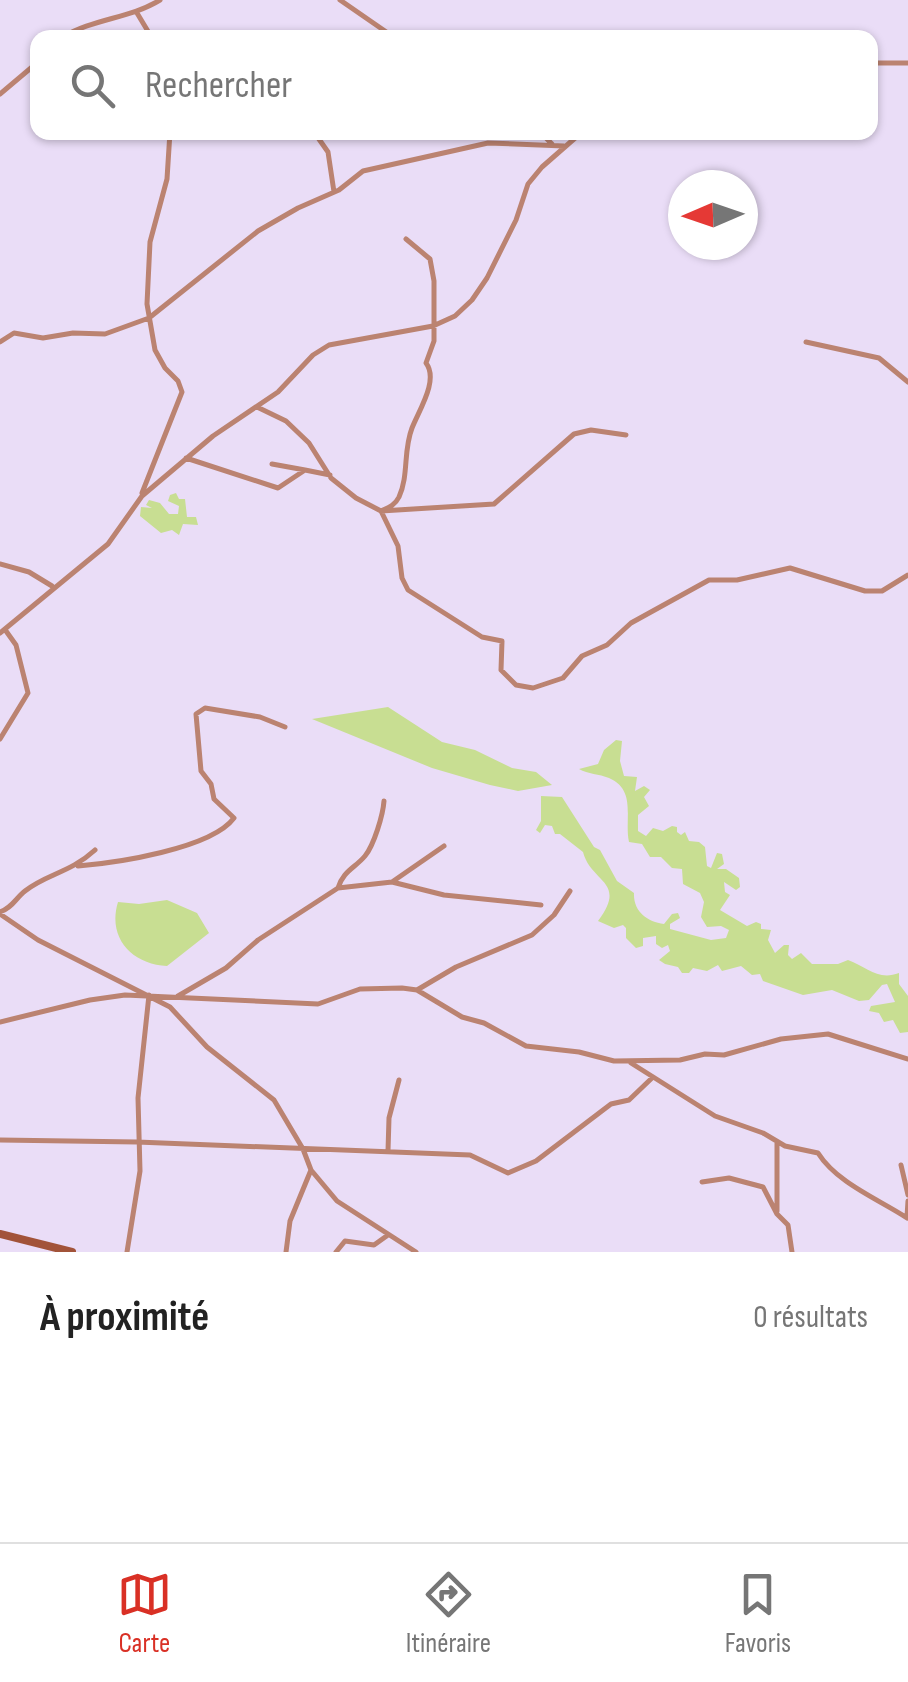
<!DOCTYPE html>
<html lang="fr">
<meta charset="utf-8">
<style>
:root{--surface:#fff;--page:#f2f2f2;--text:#222;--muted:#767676;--line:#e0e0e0;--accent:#d93025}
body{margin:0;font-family:"Sofia Sans Condensed",sans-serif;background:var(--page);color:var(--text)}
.compass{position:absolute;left:668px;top:170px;width:90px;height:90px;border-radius:50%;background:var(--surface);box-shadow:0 2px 8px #0004;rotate:268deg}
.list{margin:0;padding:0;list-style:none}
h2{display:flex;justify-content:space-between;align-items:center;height:130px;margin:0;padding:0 40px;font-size:42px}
h2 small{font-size:32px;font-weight:400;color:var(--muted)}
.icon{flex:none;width:55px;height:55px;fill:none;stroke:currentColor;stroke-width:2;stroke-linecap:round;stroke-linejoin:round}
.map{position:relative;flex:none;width:908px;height:1252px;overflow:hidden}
.search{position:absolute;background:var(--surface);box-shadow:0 2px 8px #0004;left:30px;right:30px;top:30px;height:110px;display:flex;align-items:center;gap:25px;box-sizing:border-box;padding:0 35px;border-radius:20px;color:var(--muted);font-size:38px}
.sheet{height:290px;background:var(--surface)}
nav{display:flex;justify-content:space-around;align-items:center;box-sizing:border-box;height:140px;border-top:2px solid var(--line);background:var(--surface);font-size:28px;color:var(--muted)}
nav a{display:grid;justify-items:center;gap:5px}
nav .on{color:var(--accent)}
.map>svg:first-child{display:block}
.green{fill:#c8de92}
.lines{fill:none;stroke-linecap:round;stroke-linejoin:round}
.street{stroke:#bb8371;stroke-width:5}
.secondary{stroke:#a25339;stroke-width:8}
</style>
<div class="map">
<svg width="908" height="1252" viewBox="0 0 908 1252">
<rect width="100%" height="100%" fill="#eaddf7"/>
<path class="green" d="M176 493 179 499H185L187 517H196L198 525 183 524 179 535 172 530 161 533 140 516 141 507 152 508 146 505 149 500 160 503 169 514H178L179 506 168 501 170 495Z
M388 707 442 742 475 750 512 768 536 772 552 785 518 791 490 785 432 768 312 719Z
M616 740 622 741 620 761 624 776 637 777 635 791 644 786 650 790 644 797 649 806 638 815V831L646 836 653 828 663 831 672 826 677 827V832L681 835 685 832 689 841 699 842 705 847 707 866 711 868 717 853 722 854 724 864 717 869H726L739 878 740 887 736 890 724 882 725 892 730 895 720 910 747 926 756 922 761 924V929L771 930 768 940 775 953 784 945H789L788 955 792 959 801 953 812 964H838L848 960C867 967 878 981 899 973V984L908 996V1032L900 1033 893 1020 884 1022 879 1013 869 1011 871 1006 895 1002 887 984 882 985 869 1000 859 1001 832 990 803 995 763 981 760 974 752 975 741 966 722 971 718 965 707 971 693 968 689 973H682L678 967 665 964 659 960 670 951 668 945 662 948 656 944V936L643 938V946L636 948 626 938V928L623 925 614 928 598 921C628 881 591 883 583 852L560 834H555L552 826 545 825 540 833 536 830 541 821V796L562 797 594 847 600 850 617 881 634 893C633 911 647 922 664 924L672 914 678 913 680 918 670 924V929L711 940 726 938 729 930 721 926 707 927 701 917 704 902 700 893 683 884 682 869 672 868 661 857H650L642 844 629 842C624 819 637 790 609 778 599 774 588 774 579 769L598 764 604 750Z
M167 900 197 913 209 933 167 966C132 964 107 938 118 902L139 904Z"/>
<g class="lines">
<path class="street" d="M340 0 395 38
M137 13 152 38
M61 38C94 18 129 19 160 0
M870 63H908
M0 94 38 62
M314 132 328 152 334 192
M540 132 552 144
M406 239 430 259 434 281V341L426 363C439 380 419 410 412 428 403 451 409 475 399 497 395 505 390 507 381 511L398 546 402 578 408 590 482 637 502 641 501 670 516 685 533 688 563 678 582 656 607 645 631 623 709 580H737L790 568 865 591H882L908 575
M0 342 14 333 43 338 73 333 105 334 149 318 258 231 298 208 339 190 363 171 488 143 564 146
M806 342 879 358 908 382
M257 407 286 421 309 443 331 478 356 498 381 511 494 504 574 434 591 430 626 435
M186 458 278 488 305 470 330 475
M272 464 305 470
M142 493 182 392 178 381 165 368 155 350 147 304 150 242 167 179 170 132
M0 564 29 572 52 586
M0 633 108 544 142 496 213 436 278 392 313 355 329 345 433 326 455 316 472 300 487 278 516 220 528 184 542 167 582 132
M0 739 28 693 16 645 6 631
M78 866C115 863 211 849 234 818L214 799 211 784 201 771 196 714 205 708 260 717 285 727
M392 882 444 895 541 905
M338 888C343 871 355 868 365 856 374 845 383 815 384 801
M0 912C12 908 15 899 25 891 46 874 70 873 95 850
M0 914 38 940 170 1007 207 1047 274 1100 303 1149 311 1170 290 1221 286 1252
M417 990 456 967 532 935 554 915 570 891
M178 996 226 968 258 940 338 888 392 882 444 846
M0 1022 90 1000 125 995 318 1004 360 989 402 988 417 990 462 1017 484 1023 526 1046 579 1052 614 1061 680 1060 705 1054 724 1055 781 1039 828 1034 908 1059
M631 1063 715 1116 763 1133 785 1146 818 1153C837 1183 878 1199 907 1218
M0 1140 137 1142 470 1155 508 1173 536 1161 611 1104 629 1100 653 1077
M388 1151 389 1118 399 1080
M901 1165 908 1195
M311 1170 337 1201 416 1252
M702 1182 729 1178 763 1187 777 1214 788 1225 792 1252
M777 1211V1142
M907 1217 908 1201
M127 1252 140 1171 138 1098 149 995
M336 1252 345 1241 374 1245 388 1235"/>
<path class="secondary" d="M0 1234 72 1252"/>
</g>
</svg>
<svg class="compass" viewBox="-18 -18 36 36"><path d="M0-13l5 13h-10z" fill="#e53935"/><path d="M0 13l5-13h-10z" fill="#767676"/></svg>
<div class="search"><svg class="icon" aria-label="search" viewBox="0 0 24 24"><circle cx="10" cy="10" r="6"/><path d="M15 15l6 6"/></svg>Rechercher</div>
</div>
<section class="sheet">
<h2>À proximité<small>0 résultats</small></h2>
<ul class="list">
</ul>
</section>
<nav>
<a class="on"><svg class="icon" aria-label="map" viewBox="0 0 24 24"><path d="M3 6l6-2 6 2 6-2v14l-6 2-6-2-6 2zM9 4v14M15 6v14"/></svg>Carte</a>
<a><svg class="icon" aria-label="directions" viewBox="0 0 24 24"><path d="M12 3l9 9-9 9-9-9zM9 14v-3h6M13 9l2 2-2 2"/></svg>Itinéraire</a>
<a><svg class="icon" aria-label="saved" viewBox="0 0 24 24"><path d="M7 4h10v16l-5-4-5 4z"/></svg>Favoris</a>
</nav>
